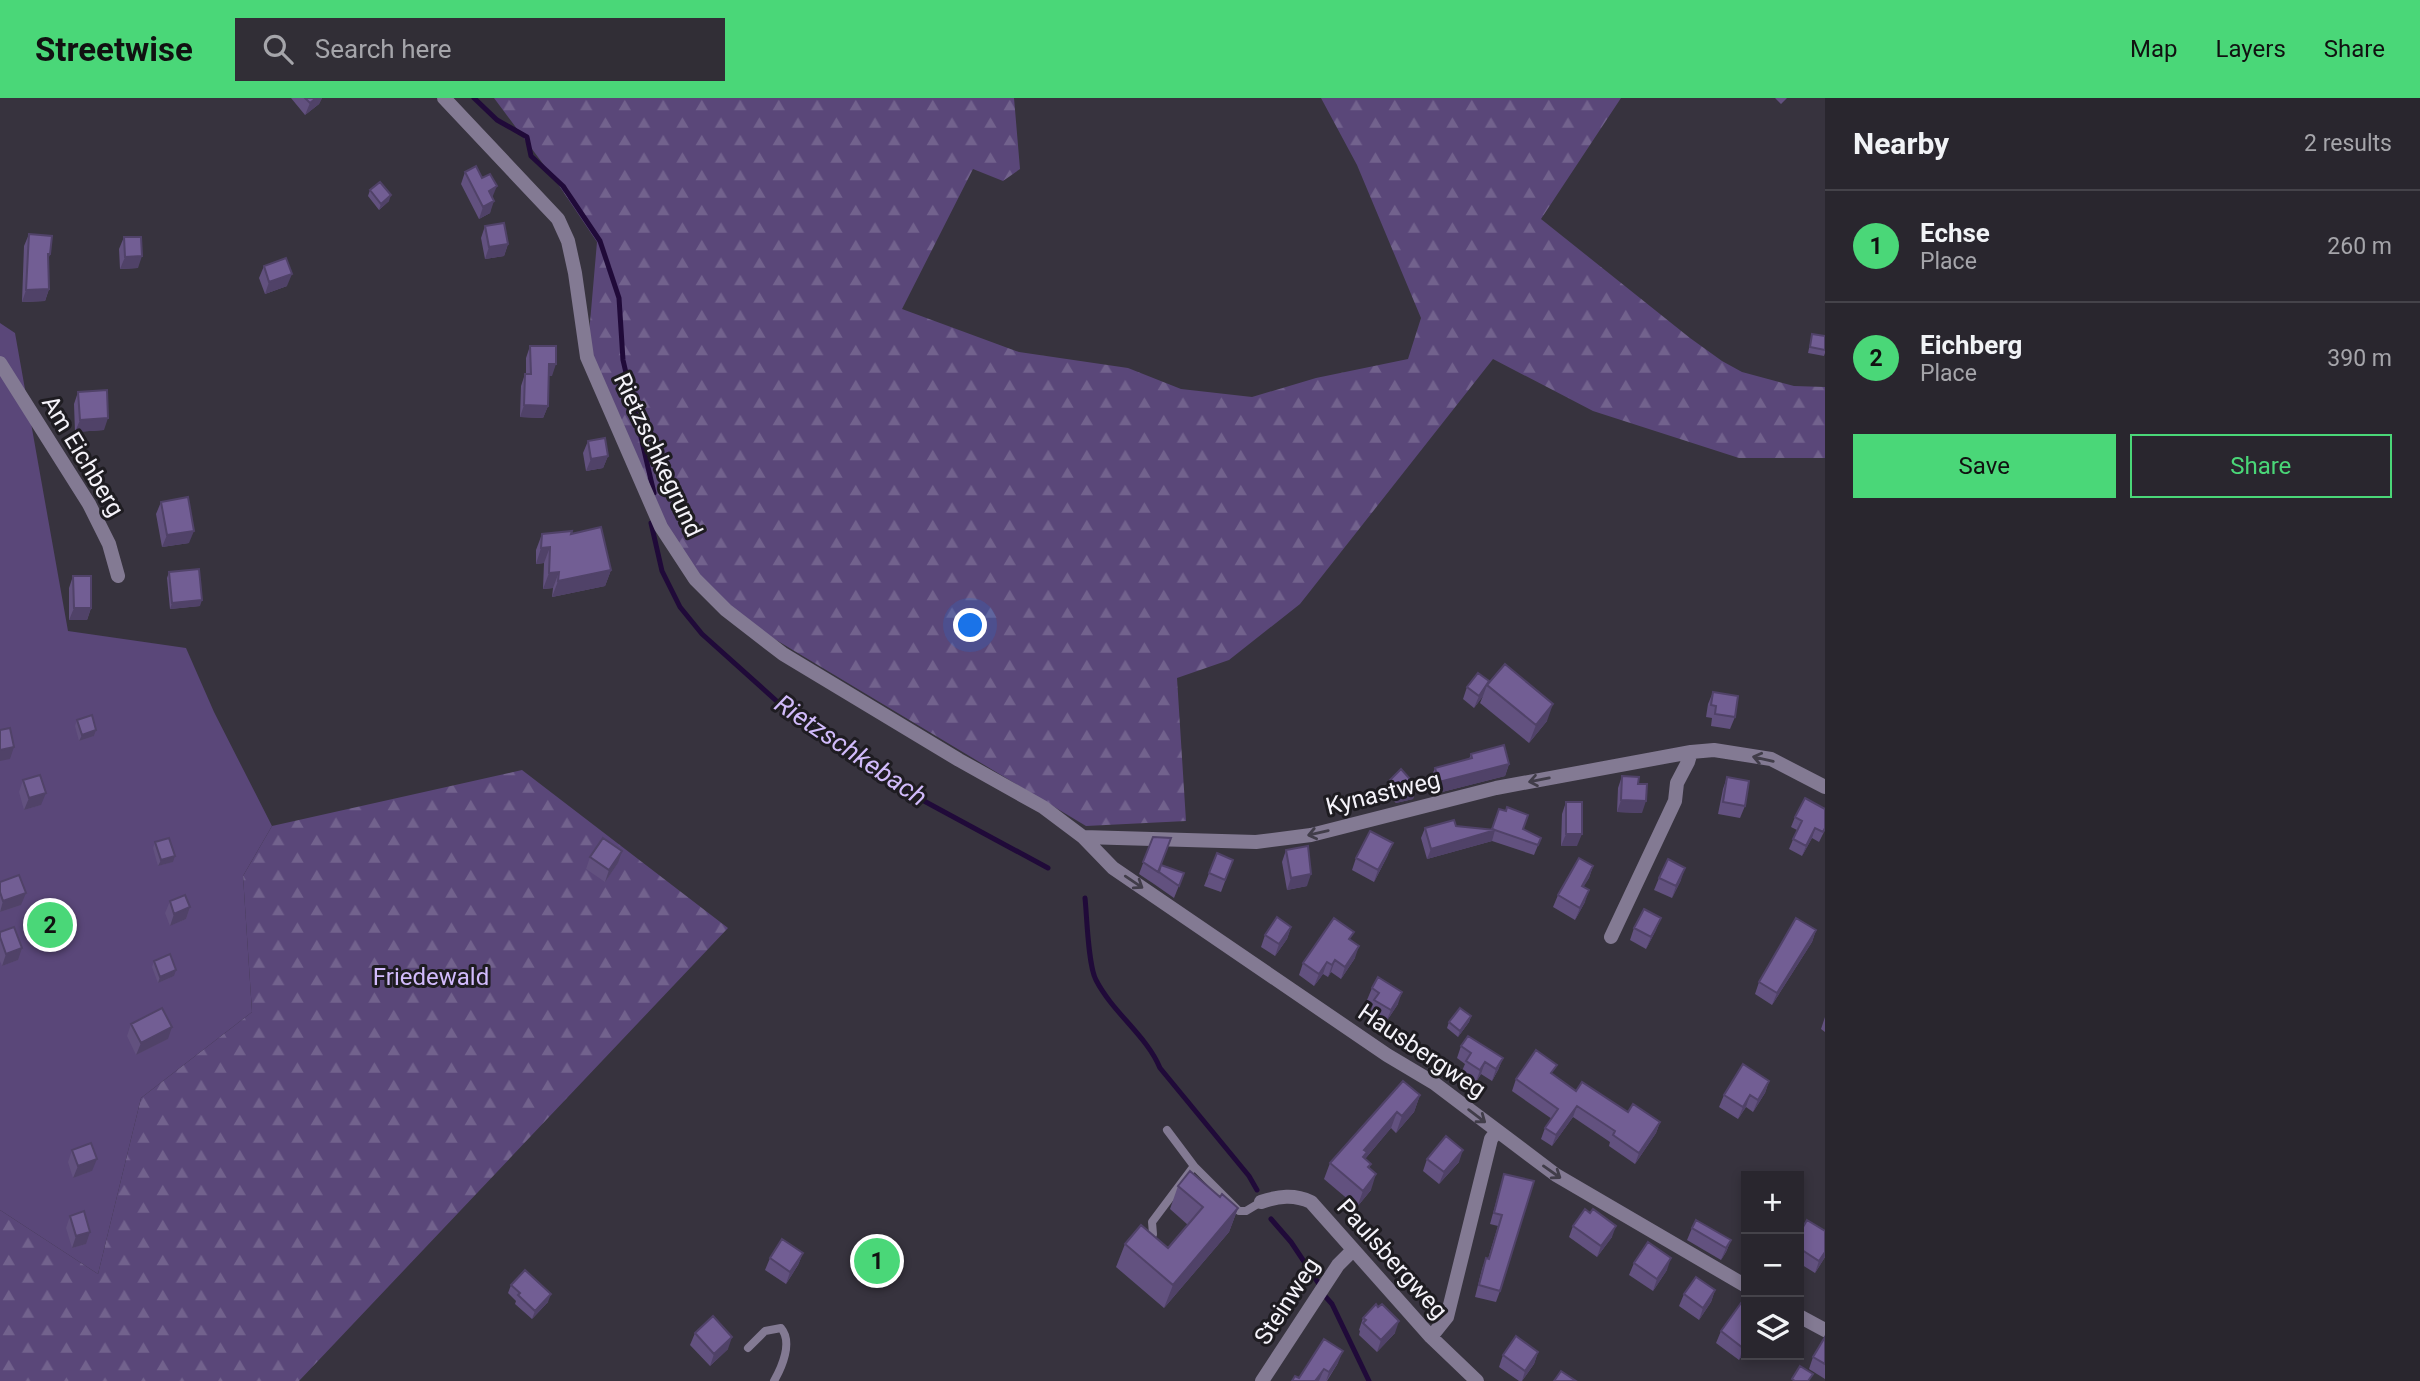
<!DOCTYPE html>
<meta charset="utf-8">
<style>
:root{--surface:#29262e;--page:#312e36;--text:#f1f3f6;--muted:#a5a5aa;--line:#45434a;--accent:#4ad778}
body{margin:0;font-family:Roboto,sans-serif;background:var(--page);color:var(--text)}
.controls{position:absolute;right:21px;bottom:21px;display:grid;overflow:hidden;border-radius:0px;box-shadow:0 4px 10px #0003}
.controls button{width:63px;height:63px;display:grid;place-items:center;padding:0;border:0;border-bottom:2px solid var(--line);background:var(--surface);color:var(--text);font:35px sans-serif}
.you{position:absolute;left:971px;top:528px;width:24px;height:24px;margin:-18px;border:5px solid #fff;border-radius:50%;background:#1a73e8;box-shadow:0 0 0 10px #1a73e833}
.badge{display:grid;place-items:center;width:46px;height:46px;border-radius:50%;background:var(--accent);color:#111;font-size:23px;font-weight:700}
.pin{position:absolute;translate:-50% -50%;border:4px solid #fff;box-shadow:0 2px 7px #0006}
.list{margin:0;padding:0;list-style:none}
h2{display:flex;justify-content:space-between;align-items:center;height:91px;margin:0;padding:0 28px;font-size:30px}
h2 small{font-size:23px;font-weight:400;color:var(--muted)}
.list li{display:grid;grid-template-columns:46px 1fr auto;gap:21px;align-items:center;box-sizing:border-box;height:112px;padding:0 28px;border-top:2px solid var(--line)}
.list b{display:block;font-size:26px;white-space:nowrap}
.list p{margin:0;font-size:23px;white-space:nowrap;color:var(--muted)}
.list em{font-size:23px;font-style:normal;color:var(--muted)}
.actions{display:flex;gap:14px;padding:21px 28px}
.actions a{flex:1;padding:16px 0;border:2px solid var(--accent);border-radius:0px;text-align:center;font-size:24px;color:var(--accent)}
.actions .main{background:var(--accent);color:#111}
.icon{flex:none;width:38px;height:38px;fill:none;stroke:currentColor;stroke-width:2;stroke-linecap:round;stroke-linejoin:round}
.map{position:relative;flex:none;width:1825px;height:1283px;overflow:hidden}
header{display:flex;align-items:center;gap:42px;box-sizing:border-box;height:98px;padding:0 35px;background:var(--accent);color:#111}
header strong{font-size:33px}
nav{display:flex;gap:38px;margin-inline-start:auto;font-size:24px}
.search{width:490px;height:63px;background:var(--page);display:flex;align-items:center;gap:18px;box-sizing:border-box;padding:0 24px;border-radius:0px;color:var(--muted);font-size:26px}
main{display:flex}
aside{flex:1;background:var(--surface)}
.map>svg:first-child{display:block}
.forest{fill:url(#forest-firs)}
.green{fill:#5a4779}
.lines{fill:none;stroke-linecap:round;stroke-linejoin:round}
.stream{stroke:#200a39;stroke-width:5}
.service{stroke:#837a93;stroke-width:8}
.minor{stroke:#837a93;stroke-width:14}
.wall{fill:#62517f}
.shaded-wall{fill:#504268}
.building{fill:#725e94;stroke:#504268;stroke-width:2}
.oneway{stroke:#413d49}
.labels{text-anchor:middle;stroke-width:6;stroke-linejoin:round;paint-order:stroke}
.street-label{font-size:24px;fill:#f5f3fa;stroke:#1e1c21}
.park-label{font-size:24px;fill:#d2bbfc;stroke:#1e1c21}
.water-label{font-size:26px;font-style:italic;fill:#d1bbfb;stroke:#1e1c21}
</style>
<header>
<strong>Streetwise</strong>
<div class="search"><svg class="icon" aria-label="search" viewBox="0 0 24 24"><circle cx="10" cy="10" r="6"/><path d="M15 15l6 6"/></svg>Search here</div>
<nav><a>Map</a><a>Layers</a><a>Share</a></nav>
</header>
<main>
<div class="map">
<svg width="1825" height="1283" viewBox="0 0 1825 1283">
<defs>
<pattern id="forest-firs" width="22" height="20" patternUnits="userSpaceOnUse" patternTransform="scale(1.75)"><rect width="22" height="20" fill="#5a4779"/><path d="M5 1l3.5 6h-7zM16 11l3.5 6h-7z" fill="#72628d"/></pattern>
</defs>
<rect width="100%" height="100%" fill="#37333e"/>
<path class="forest" d="M494 0H1014L1020 71 1003 83 973 71 902 211 1019 254 1128 270 1181 291 1252 299 1316 280 1408 261 1421 220 1357 67 1321 0H1621L1541 121 1690 240 1722 263 1742 274 1794 288 1825 289V360H1739L1593 313 1493 261 1300 506 1229 562 1177 580 1186 723 1086 728 726 512 661 429 587 259 597 144 558 86Z
M522 672 728 830 299 1283H0V1112L98 1176 141 1000 252 914 243 778 272 728Z"/>
<path class="green" d="M0 225 15 235 68 533 186 550 214 614 272 728 243 778 252 914 141 1000 98 1176 0 1112Z"/>
<g class="lines">
<path class="stream" d="M474 0 497 22 527 39 531 58 563 88 600 143 619 200 623 262 654 395
M651 425 662 473 680 509 702 536 791 616 900 690 1048 770
M1085 800C1087 819 1088 867 1096 882 1113 915 1147 938 1160 970L1249 1078 1257 1092
M1271 1121 1291 1144 1319 1186
M1324 1197 1332 1206 1369 1283"/>
<path class="service" d="M1167 1032 1194 1068
M1153 1136 1152 1124 1194 1068 1239 1113H1246L1261 1104
M748 1250 765 1233 781 1230C793 1244 782 1269 774 1283"/>
<path class="minor" d="M444 0 558 121 568 143 575 175 587 259 661 429 695 481 726 512 783 556 959 662 1043 709 1083 739 1113 770 1387 957 1434 985 1556 1077 1746 1188
M0 265 89 406 109 446 118 478
M1083 739 1256 744 1311 737 1496 690 1691 654 1714 652 1771 661 1825 689
M1611 839 1675 703 1677 685 1688 664 1691 654
M1261 1104C1279 1098 1294 1096 1311 1104L1431 1239 1477 1283
M1799 1218 1825 1232
M1431 1239 1447 1219 1491 1041 1497 1033
M1262 1283 1338 1167 1353 1152"/>
</g>
<path class="wall" d="M291 0H322L319 6 305 17Z
M1775 0H1787L1781 6Z
M465 74 482 80 493 100 490 115 479 121 461 86Z
M370 92 389 103 379 112 368 98Z
M485 128 508 146 504 158 485 161 481 140Z
M29 136 50 156 48 162 49 191 45 203 22 204 24 148Z
M124 139 138 170 120 171 119 151Z
M264 168 287 188 265 196 259 180Z
M1812 236 1825 238V255L1824 258 1808 255Z
M530 248 552 278H548V308L543 320 520 319 521 288 525 276H526V260Z
M78 294 104 332 75 334 74 306Z
M588 343 608 358 603 370 586 373 583 355Z
M161 404 189 445 162 449 156 416Z
M542 436H571L611 472 605 488 552 499 553 490 543 491 544 465 536 466V452Z
M169 474 200 508 170 511 167 480Z
M73 478 91 510 87 522H69V490Z
M1478 575 1547 623 1529 645 1480 605 1483 598 1474 610 1463 601 1467 589Z
M1713 594 1735 619 1730 631 1711 628 1712 620 1706 619 1708 606Z
M77 622 96 632 94 638 79 643 75 628Z
M1471 656 1509 666 1505 678 1434 696 1430 682 1435 670 1469 661Z
M1622 678 1638 686 1642 715 1617 714 1618 690Z
M1727 679 1745 708 1740 720 1718 716 1723 691Z
M23 682 41 707 24 712 19 694Z
M1390 682 1417 689 1413 701 1396 705 1385 694Z
M1566 704 1577 748H1561L1562 716Z
M1825 711V732L1819 744 1812 740 1802 758 1789 751 1797 732 1791 729 1795 719Z
M1456 728 1491 732 1523 731 1541 740 1534 757 1492 743 1427 761 1421 740 1425 730Z
M1153 739 1161 767 1184 775 1174 800 1154 786 1160 771 1154 786 1139 776Z
M155 744 173 764 158 768 153 750Z
M1286 752 1307 788 1287 792 1282 764Z
M1217 755 1233 762 1221 794 1204 788Z
M1388 757 1374 784 1352 772 1356 760Z
M590 759 618 765 605 784 586 771Z
M1593 768 1589 780 1583 789 1585 804 1575 822 1553 809 1558 797Z
M1659 780 1681 782 1672 800 1654 792Z
M0 784 21 807 0 814Z
M170 803 190 809 186 821 170 828 165 815Z
M1291 829 1287 841 1275 858 1261 849 1265 837Z
M1634 830 1656 832 1646 851 1630 842Z
M1816 832 1812 844 1772 907 1755 896 1759 884Z
M0 834 18 862 2 868 0 863Z
M1351 843 1355 860 1341 881 1331 874 1328 879 1323 876 1314 888 1299 877 1303 865Z
M154 863 174 878 158 885 152 869Z
M1372 890 1398 906 1386 924 1370 914 1373 906 1367 902Z
M1471 918 1469 924 1458 939 1447 930 1449 924Z
M1825 919V934L1821 931Z
M131 926 168 941 136 957 127 938Z
M1461 948 1503 960 1498 972 1492 983 1481 976 1476 984 1461 975 1465 966 1457 960Z
M1553 977 1576 993 1628 1014 1660 1024 1656 1035 1635 1066 1609 1048 1610 1044 1573 1019 1552 1048 1541 1041 1545 1030 1552 1021 1512 993 1516 981Z
M1769 983 1765 995 1753 1014 1746 1009 1738 1021 1719 1009 1724 997Z
M1420 997 1414 1014 1396 1035 1391 1030 1365 1061 1371 1066 1369 1070 1371 1092 1357 1109 1324 1081 1330 1065Z
M72 1052 92 1073 73 1080 68 1064Z
M1427 1061 1459 1064 1439 1086 1423 1073Z
M1504 1076 1500 1193 1496 1204 1475 1199 1482 1171 1486 1160 1488 1161 1498 1128 1490 1126Z
M1178 1088 1220 1099 1238 1110 1229 1134 1164 1210 1116 1169 1125 1146 1168 1150 1188 1127 1170 1111Z
M1590 1115 1612 1139 1597 1159 1569 1139 1573 1128Z
M70 1118 86 1146 72 1150 66 1130Z
M1692 1130 1731 1142 1726 1154 1721 1162 1687 1142Z
M1825 1133V1159L1815 1175 1799 1165V1136Z
M803 1155 798 1167 786 1186 765 1172 770 1160Z
M1634 1165 1667 1172 1653 1193 1629 1177Z
M511 1187 548 1204 532 1221 515 1206 516 1203 508 1195Z
M1715 1192 1711 1204 1699 1222 1679 1208 1684 1196Z
M1746 1198V1252L1739 1262 1716 1245 1721 1233Z
M1363 1220 1395 1235 1377 1254 1359 1237 1360 1233 1359 1232Z
M695 1235 728 1251 710 1268 690 1247Z
M1825 1239V1281L1809 1271 1813 1259Z
M1538 1254 1534 1266 1522 1283H1519L1499 1269 1503 1257Z
M1338 1265 1327 1283H1292L1299 1280Z"/>
<path class="shaded-wall" d="M316 0H322L319 6 305 17 310 5Z
M497 88 492 100 489 93Z
M391 97 389 103 379 112 381 106Z
M494 103 490 115 479 121 483 109Z
M508 146 504 158 485 161 489 149Z
M142 158 138 170 120 171 125 159Z
M292 176 287 188 265 196 269 184Z
M49 191 45 203 22 204 26 192Z
M549 266H556L552 278H544Z
M524 307 548 308 543 320 520 319Z
M108 320 104 332 75 334 80 322Z
M608 358 603 370 586 373 591 361Z
M194 433 189 445 162 449 167 437Z
M550 449 544 465 536 466 541 450Z
M611 472 605 488 552 499 558 483Z
M559 474 553 490 543 491 549 475Z
M202 502 200 508 170 511 172 505Z
M74 510H91L87 522H69Z
M1487 587 1483 598 1474 610 1479 598Z
M1553 606 1547 623 1529 645 1536 627Z
M96 632 94 638 79 643 82 637Z
M14 649 10 661 0 663V652Z
M1509 666 1505 678 1434 696 1439 684Z
M1417 689 1413 701 1396 705 1401 693Z
M46 695 41 707 24 712 29 700Z
M1621 702 1646 703 1642 715 1617 714Z
M1815 730 1812 740 1802 758 1806 748Z
M1495 732 1492 743 1427 761 1431 751Z
M1566 736H1582L1577 748H1561Z
M1393 745 1388 757 1374 784 1378 772Z
M622 753 618 765 605 784 609 772Z
M175 758 173 764 158 768 161 762Z
M1593 768 1589 780 1577 800 1582 788Z
M1685 770 1681 782 1672 800 1676 788Z
M1311 776 1307 788 1287 792 1291 780Z
M1589 792 1585 804 1575 822 1580 810Z
M26 795 21 807 0 814 3 803Z
M190 809 186 821 170 828 174 816Z
M1661 820 1656 832 1646 851 1651 839Z
M1291 829 1287 841 1275 858 1279 846Z
M1816 832 1812 844 1772 907 1777 895Z
M1359 848 1355 860 1341 881 1345 869Z
M22 850 18 862 2 868 6 856Z
M1335 862 1331 874 1328 879 1332 867Z
M1327 864 1323 876 1314 888 1319 876Z
M176 872 174 878 158 885 160 879Z
M1402 894 1398 906 1386 924 1391 912Z
M1471 918 1469 924 1458 939 1460 933Z
M172 929 168 941 136 957 141 945Z
M1503 960 1498 972 1492 983 1496 971Z
M1485 964 1481 976 1476 984 1480 972Z
M1769 983 1765 995 1753 1014 1758 1002Z
M1420 997 1414 1014 1396 1035 1402 1018Z
M1750 997 1746 1009 1738 1021 1743 1009Z
M1577 1008 1573 1019 1552 1048 1556 1037Z
M1397 1014 1391 1030 1365 1061 1361 1071 1364 1052Z
M1660 1024 1656 1035 1635 1066 1639 1055Z
M1463 1052 1459 1064 1439 1086 1444 1074Z
M97 1061 92 1073 73 1080 78 1068Z
M1376 1076 1371 1092 1357 1109 1363 1093Z
M1238 1110 1229 1134 1164 1210 1173 1187Z
M1616 1128 1612 1139 1597 1159 1601 1148Z
M90 1134 86 1146 72 1150 76 1138Z
M1731 1142 1726 1154 1721 1162 1726 1150Z
M1825 1154V1159L1815 1175 1819 1163Z
M803 1155 798 1167 786 1186 790 1174Z
M1671 1160 1667 1172 1653 1193 1657 1181Z
M1715 1192 1711 1204 1699 1222 1703 1210Z
M551 1196 548 1204 532 1221 535 1213Z
M1399 1223 1395 1235 1377 1254 1381 1242Z
M732 1239 728 1251 710 1268 714 1256Z
M1746 1246V1252L1739 1262 1743 1250Z
M1343 1253 1338 1265 1326 1283 1329 1274Z
M1538 1254 1534 1266 1522 1283 1525 1273Z
M1324 1271 1319 1283H1315Z"/>
<path class="building" d="M305 0H316L310 5Z
M476 68 482 80 490 76 497 88 489 93 494 103 483 109 465 74Z
M380 84 391 97 381 106 370 92Z
M504 125 508 146 489 149 485 128Z
M29 136 52 138 50 156H48L49 191 26 192Z
M124 139H141L142 158 125 159Z
M286 160 292 176 269 184 264 168Z
M1812 236 1825 238V252L1810 249Z
M530 248H556V266H549L548 308 524 307 525 276H531Z
M107 292 108 320 80 322 78 294Z
M605 340 608 358 591 361 588 343Z
M188 399 194 433 167 437 161 404Z
M601 429 611 472 558 483 559 474 549 475 550 449 541 450 542 436 572 433 571 436Z
M199 471 202 502 172 505 169 474Z
M73 478H91V510H74Z
M1505 566 1553 606 1536 627 1487 587Z
M1478 575 1489 583 1479 598 1467 589Z
M1713 594 1738 598 1735 619 1715 616 1716 608 1711 607Z
M92 617 96 632 82 637 77 622Z
M10 630 14 649 0 652V632Z
M1504 647 1509 666 1439 684 1435 670 1472 660 1471 656Z
M1401 671 1417 689 1401 693 1390 682Z
M40 677 46 695 29 700 23 682Z
M1622 678 1639 679 1638 686H1647L1646 703 1621 702Z
M1727 679 1749 683 1745 708 1723 704Z
M1805 700 1825 711V730L1823 734 1815 730 1806 748 1793 741 1802 723 1795 719Z
M1566 704H1582V736H1566Z
M1507 709 1528 717 1523 731 1541 740 1538 747 1495 732 1431 751 1425 730 1454 722 1456 728 1495 732 1492 731 1499 711 1506 713Z
M1370 733 1393 745 1378 772 1356 760Z
M1153 739 1171 740 1158 774 1143 764Z
M169 740 175 758 161 762 155 744Z
M603 740 622 753 609 772 590 759Z
M1308 748 1311 776 1291 780 1286 752Z
M1217 755 1233 762 1225 782 1209 775Z
M1579 760 1593 768 1582 788 1589 792 1580 810 1558 797Z
M1668 761 1685 770 1676 788 1659 780Z
M1161 767 1184 775 1179 788 1159 774Z
M19 777 26 795 3 803 0 794V784Z
M185 797 190 809 174 816 170 803Z
M1644 811 1661 820 1651 839 1634 830Z
M1277 819 1291 829 1279 846 1265 837Z
M1334 820 1354 834 1349 841 1359 848 1345 869 1335 862 1332 867 1327 864 1319 876 1303 865Z
M1796 820 1816 832 1777 895 1759 884Z
M14 829 22 850 6 856 0 839V834Z
M170 856 176 872 160 879 154 863Z
M1378 879 1402 894 1391 912 1374 902 1379 895 1372 890Z
M162 910 172 929 141 945 131 926Z
M1460 910 1471 918 1460 933 1449 924Z
M1468 938 1503 960 1496 971 1485 964 1480 972 1466 963 1471 955 1461 948Z
M1536 952 1557 967 1551 975 1576 993 1582 984 1628 1014 1633 1006 1660 1024 1639 1055 1613 1037 1615 1033 1577 1008 1556 1037 1545 1030 1558 1011 1516 981Z
M1743 966 1769 983 1758 1002 1750 997 1743 1009 1724 997Z
M1403 983 1420 997 1402 1018 1397 1014 1364 1052 1367 1054 1363 1059 1371 1066 1368 1069 1376 1076 1363 1093 1330 1065Z
M1446 1038 1463 1052 1444 1074 1427 1061Z
M91 1045 97 1061 78 1068 72 1052Z
M1190 1073 1220 1099 1222 1096 1238 1110 1173 1187 1125 1146 1141 1127 1168 1150 1203 1109 1178 1088Z
M1504 1076 1534 1083 1500 1193 1479 1187 1486 1160 1489 1161 1502 1117 1494 1115Z
M1585 1111 1590 1115 1593 1111 1616 1128 1601 1148 1573 1128Z
M84 1113 90 1134 76 1138 70 1118Z
M1696 1122 1731 1142 1726 1150 1692 1130Z
M1807 1122 1825 1133V1154L1819 1163 1799 1150V1136Z
M782 1141 803 1155 790 1174 770 1160Z
M1648 1144 1671 1160 1657 1181 1634 1165Z
M525 1172 551 1196 535 1213 518 1197 520 1195 511 1187Z
M1696 1179 1715 1192 1703 1210 1684 1196Z
M1746 1198V1246L1743 1250 1721 1233Z
M1376 1206 1378 1209 1382 1206 1399 1223 1381 1242 1363 1225 1366 1222 1363 1220Z
M713 1218 732 1239 714 1256 695 1235Z
M1516 1238 1538 1254 1525 1273 1503 1257Z
M1825 1239V1266L1813 1259Z
M1324 1241 1343 1253 1329 1274 1324 1271 1315 1283H1292L1295 1278 1299 1280Z
M1800 1268 1813 1276 1808 1283H1795L1792 1281Z
M1561 1273 1576 1283H1554Z"/>
<defs><path id="oneway-shaft" d="M-6 0H5M1.5-3L5.5 0L1.5 3" fill="none" stroke-width="1.6" stroke-linecap="round" stroke-linejoin="round" transform="scale(1.75)"/></defs>
<g class="oneway">
<use href="#oneway-shaft" transform="translate(1763 661) rotate(-167)"/>
<use href="#oneway-shaft" transform="translate(1539 682) rotate(169)"/>
<use href="#oneway-shaft" transform="translate(1318 735) rotate(167)"/>
<use href="#oneway-shaft" transform="translate(1134 784) rotate(34)"/>
<use href="#oneway-shaft" transform="translate(1477 1018) rotate(37)"/>
<use href="#oneway-shaft" transform="translate(1552 1074) rotate(35)"/>
</g>
<g class="labels">
<g class="street-label">
<text transform="translate(658 357) rotate(65)" y="8">Rietzschkegrund</text>
<text transform="translate(83 358) rotate(59)" y="8">Am Eichberg</text>
<text transform="translate(1383 695) rotate(-14)" y="8">Kynastweg</text>
<text transform="translate(1422 953) rotate(34)" y="8">Hausbergweg</text>
<text transform="translate(1392 1161) rotate(48)" y="8">Paulsbergweg</text>
<text transform="translate(1287 1203) rotate(-57)" y="8">Steinweg</text>
</g>
<g class="park-label">
<text x="431" y="887">Friedewald</text>
</g>
<g class="water-label">
<text transform="translate(851 652) rotate(34)" y="9">Rietzschkebach</text>
</g>
</g>
</svg>
<div class="controls">
<button>+</button>
<button>−</button>
<button><svg class="icon" aria-label="layers" viewBox="0 0 24 24"><path d="M12 4l9 5-9 5-9-5zM3 14l9 5 9-5"/></svg></button>
</div>
<div class="you"></div>
<div class="pin badge" style="left:877px;top:1163px">1</div>
<div class="pin badge" style="left:50px;top:827px">2</div>
</div>
<aside>
<h2>Nearby<small>2 results</small></h2>
<ul class="list">
<li><span class="badge">1</span><div><b>Echse</b><p>Place</p></div><em>260 m</em></li>
<li><span class="badge">2</span><div><b>Eichberg</b><p>Place</p></div><em>390 m</em></li>
</ul>
<div class="actions"><a class="main">Save</a><a>Share</a></div>
</aside>
</main>
